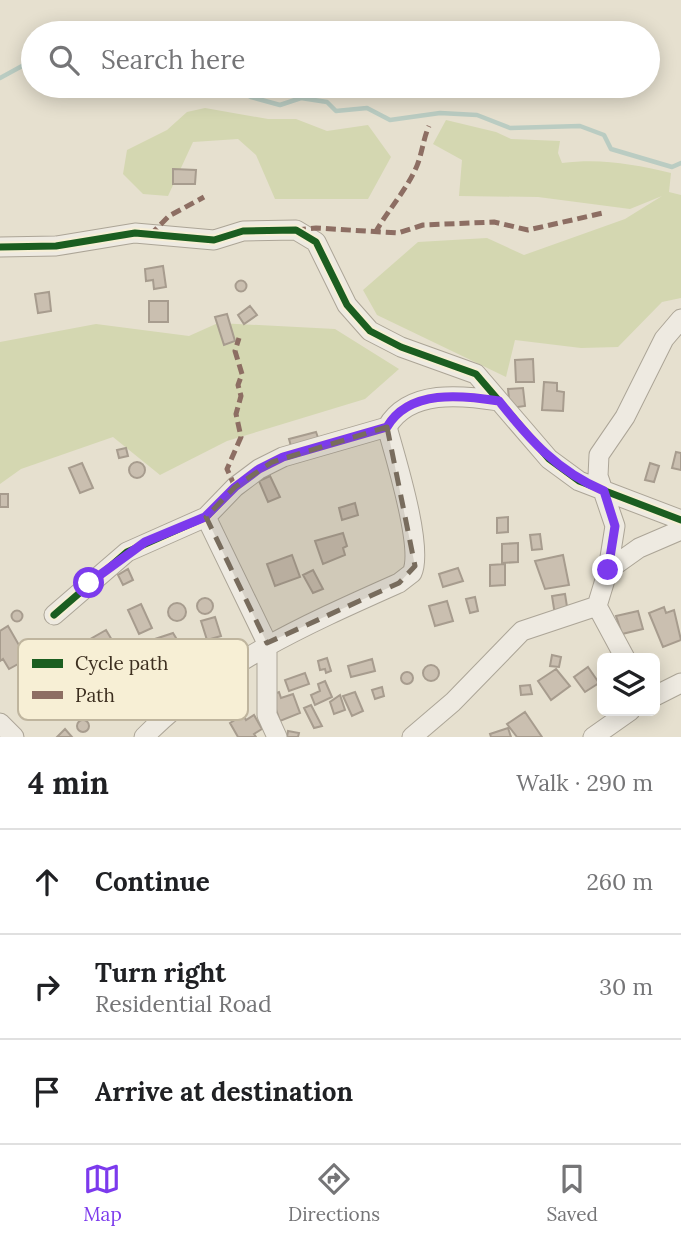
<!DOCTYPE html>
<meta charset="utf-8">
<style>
:root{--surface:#fff;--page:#f6f6f6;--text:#202124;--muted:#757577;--line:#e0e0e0;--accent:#7c3aed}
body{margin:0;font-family:Lora,serif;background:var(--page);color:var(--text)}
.controls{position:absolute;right:21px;bottom:21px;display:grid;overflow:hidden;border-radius:10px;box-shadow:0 4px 18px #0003}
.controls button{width:63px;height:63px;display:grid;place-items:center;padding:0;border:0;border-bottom:2px solid var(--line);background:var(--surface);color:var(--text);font:35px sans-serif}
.stop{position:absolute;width:21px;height:21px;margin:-16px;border:5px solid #7c3aed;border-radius:50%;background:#fff}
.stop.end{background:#7c3aed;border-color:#fff;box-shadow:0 2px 7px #0008}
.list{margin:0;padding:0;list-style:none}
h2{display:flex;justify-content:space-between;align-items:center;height:91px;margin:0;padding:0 28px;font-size:30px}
h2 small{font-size:23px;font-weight:400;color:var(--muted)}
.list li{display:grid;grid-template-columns:46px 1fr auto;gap:21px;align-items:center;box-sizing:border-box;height:105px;padding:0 28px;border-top:2px solid var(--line)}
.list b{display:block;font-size:26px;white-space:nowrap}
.list p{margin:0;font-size:23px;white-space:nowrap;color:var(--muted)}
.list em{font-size:23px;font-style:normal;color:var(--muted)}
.icon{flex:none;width:38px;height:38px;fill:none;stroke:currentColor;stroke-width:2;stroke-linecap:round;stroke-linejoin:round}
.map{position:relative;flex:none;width:681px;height:737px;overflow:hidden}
.search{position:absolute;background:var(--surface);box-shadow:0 4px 18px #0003;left:21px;right:21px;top:21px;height:77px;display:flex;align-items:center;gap:18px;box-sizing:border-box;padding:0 24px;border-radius:38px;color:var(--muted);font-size:26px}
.sheet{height:406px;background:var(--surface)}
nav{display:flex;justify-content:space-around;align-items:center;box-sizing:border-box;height:98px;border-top:2px solid var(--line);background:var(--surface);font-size:19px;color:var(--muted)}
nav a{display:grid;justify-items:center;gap:4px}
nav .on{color:var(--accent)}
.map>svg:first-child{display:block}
.green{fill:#d4d7b1}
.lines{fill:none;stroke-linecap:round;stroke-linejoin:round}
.stream{stroke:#baccc2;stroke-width:4.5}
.building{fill:#cabfb0;stroke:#a79c8e;stroke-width:2}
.street-casing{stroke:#aca597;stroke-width:21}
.street{stroke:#eeeae1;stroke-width:19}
.quiet{stroke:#8d6e63;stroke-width:5;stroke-dasharray:10 5;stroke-linecap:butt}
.cycleway-casing{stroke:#f7efd5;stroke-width:11}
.cycleway{stroke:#1b5e20;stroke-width:7}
.route{stroke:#7c3aed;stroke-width:9}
.marked{fill:#786c5d;fill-opacity:0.2;stroke:#786c5d;stroke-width:5;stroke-dasharray:14 9;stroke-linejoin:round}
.key{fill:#f7efd5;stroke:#bfb59e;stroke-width:2}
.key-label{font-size:19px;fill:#3c2e1f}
</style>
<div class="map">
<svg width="681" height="737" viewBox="0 0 681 737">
<rect width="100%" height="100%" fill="#e6e0cf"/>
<path class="green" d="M205 108 268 119H296L327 131 368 125 391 157 368 199H275L256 155 238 139 193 142 168 196 143 194 123 174 127 150 167 130 187 112Z
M446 120 496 132 511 139 560 141 558 153 562 163C601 158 633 164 671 173L669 192 681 195V298L662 302 618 347 581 348 515 340 506 377 377 315 363 290 418 242 487 238 524 255 625 219 662 196 630 209 538 197 459 196 462 160 433 144Z
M218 323 335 329 399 369 365 399 227 441 160 475 113 437 21 469 0 484V342L96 324 189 336Z"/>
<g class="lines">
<path class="stream" d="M73 33 79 28 108 33
M0 78 33 60
M231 86 251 97 280 105 301 98 327 102 336 111 367 108 390 120 440 113 477 115 510 128 580 126 604 135 611 149 672 167 681 163"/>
</g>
<path class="building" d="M173 169 196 170 195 184H173Z
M163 266 166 287 154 289 153 280 146 281 145 269Z
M235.5 286a5.5 5.5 0 1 1 11 0a5.5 5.5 0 1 1-11 0Z
M49 292 51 311 38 313 35 294Z
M149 301H168V322H149Z
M250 306 257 315 244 324 238 315Z
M227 314 235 341 224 345 215 317Z
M533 359 534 382H516L515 360Z
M544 382 557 383V391L564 392 563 411 542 410Z
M523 388 525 406 510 408 508 389Z
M316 432 320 443 292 450 289 439Z
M126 448 128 456 119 458 117 450Z
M676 452 681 453V470L672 468Z
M129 470a8 8 0 1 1 16 0a8 8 0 1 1-16 0Z
M82 463 93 488 80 493 69 468Z
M650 463 659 466 654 482 645 480Z
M270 476 280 497 268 502 259 481Z
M0 494H8V507H0Z
M355 503 358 515 342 520 339 508Z
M508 517V532L497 533V518Z
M343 533 347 546 343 548 345 555 323 564 315 541Z
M540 534 542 549 532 550 530 535Z
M518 543V562L502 563V544Z
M292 555 300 577 275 586 267 564Z
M563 555 569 585 545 589 535 561Z
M505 564V585L490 586V565Z
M458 568 463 581 443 587 439 574Z
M128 569 133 580 123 585 118 575Z
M313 570 323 589 313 593 303 575Z
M565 594 568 613 555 615 552 596Z
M475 597 478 611 470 613 466 599Z
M197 606a8 8 0 1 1 16 0a8 8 0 1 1-16 0Z
M447 601 453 621 435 626 429 606Z
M168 612a9 9 0 1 1 18 0a9 9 0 1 1-18 0Z
M141 604 152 628 139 634 128 610Z
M664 607 666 613 674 610 681 640 663 647 649 613Z
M11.5 616a5.5 5.5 0 1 1 11 0a5.5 5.5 0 1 1-11 0Z
M638 611 643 629 622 634 616 616Z
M215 617 221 636 207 640 201 621Z
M8 626 27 659 9 669 3 659 0 661V631Z
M106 630 112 640 92 651 87 641Z
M173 633 184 651 161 658 155 639Z
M552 655 561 657 559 667 550 666Z
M327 658 331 671 326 673 325 669 320 670 318 661Z
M372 659 375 671 351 677 348 666Z
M423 673a8 8 0 1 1 16 0a8 8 0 1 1-16 0Z
M588 667 599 683 585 692 574 677Z
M556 669 570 686 551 700 538 681Z
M401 678a6 6 0 1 1 12 0a6 6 0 1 1-12 0Z
M305 673 309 684 289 691 285 680Z
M325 681 332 697 315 705 311 695 320 691 318 684Z
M530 685 532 694 521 695 520 686Z
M382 687 384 696 375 699 372 690Z
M279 692 281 698 293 694 300 713 280 721 271 695Z
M355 692 363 711 352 716 343 696Z
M340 695 345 710 334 714 330 702Z
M311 705 322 726 314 728 304 708Z
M525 712 542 737H517L507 724Z
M243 715 246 720 254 715 262 729 254 734 256 737H238L230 723Z
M77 726a6 6 0 1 1 12 0a6 6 0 1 1-12 0Z
M508 728 511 737H491L490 734Z
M65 729 72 737H57Z
M288 731 299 733 298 737H287Z"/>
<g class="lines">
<defs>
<path id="street" d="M0 247 56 246 135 233 214 240 243 231 296 230 316 242 347 305 370 331 401 347 476 374 549 459 579 481 681 520
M206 517 267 643V715L277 737
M608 570 615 526 598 476 599 455 625 417 664 339 681 319
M597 606 625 658
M54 615 127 552 206 517 235 487 259 469 283 457 387 427C409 389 462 395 499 401
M655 696 681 683
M0 723 14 737
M144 737C216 664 307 624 399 583L412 573C424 548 395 456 387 427
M412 737 453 702 522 631 597 606 608 570 639 548 681 530
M593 737 630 711"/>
</defs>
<use href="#street" class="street-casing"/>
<use href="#street" class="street"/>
<path class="quiet" d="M296 230 316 228 398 233 423 225 494 222 528 230 603 213
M375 233C388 210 405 192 416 168 422 155 423 139 429 126
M150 235 169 216 204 197
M235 487 227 469 241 437 236 414 241 396 238 385 242 374 235 351 239 338"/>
<defs>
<path id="cycleway" d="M0 247 56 246 135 233 214 240 243 231 296 230 316 242 347 305 370 331 401 347 476 374 549 459 579 481 681 520
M54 615 127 552 206 517 235 487 259 469 283 457 387 427C409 389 462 395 499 401"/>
</defs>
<use href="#cycleway" class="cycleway-casing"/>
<use href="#cycleway" class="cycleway"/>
</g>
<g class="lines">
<path class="route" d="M89 583 145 542 205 517 235 487 259 469 283 457 387 427C409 389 462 395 499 401 530 440 557 471 604 491L615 526 608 570"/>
</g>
<path class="marked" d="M387 427 415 566 399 583 267 643 206 517 235 487 272 462Z"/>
<rect x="18" y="639" width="230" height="81" rx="10" class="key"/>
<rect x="32" y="659" width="31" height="9" fill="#1b5e20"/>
<rect x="32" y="691" width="31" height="8" fill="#8d6e63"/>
<g class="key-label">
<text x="75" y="670">Cycle path</text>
<text x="75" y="702">Path</text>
</g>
</svg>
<div class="controls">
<button><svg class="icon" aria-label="layers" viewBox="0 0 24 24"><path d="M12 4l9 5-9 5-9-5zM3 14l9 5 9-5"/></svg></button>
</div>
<div class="stop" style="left:89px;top:583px"></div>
<div class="stop end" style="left:608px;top:570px"></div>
<div class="search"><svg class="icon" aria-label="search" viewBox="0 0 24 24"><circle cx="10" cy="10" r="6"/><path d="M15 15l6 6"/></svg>Search here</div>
</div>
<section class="sheet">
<h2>4 min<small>Walk · 290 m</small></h2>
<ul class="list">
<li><svg class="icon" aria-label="ahead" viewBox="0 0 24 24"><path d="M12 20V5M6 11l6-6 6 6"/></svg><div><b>Continue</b></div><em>260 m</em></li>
<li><svg class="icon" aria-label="right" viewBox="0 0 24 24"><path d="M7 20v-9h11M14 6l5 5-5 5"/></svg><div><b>Turn right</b><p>Residential Road</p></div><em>30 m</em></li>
<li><svg class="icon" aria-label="arrive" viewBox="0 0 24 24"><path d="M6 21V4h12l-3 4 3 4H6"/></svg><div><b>Arrive at destination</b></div></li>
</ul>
</section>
<nav>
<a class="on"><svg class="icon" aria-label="map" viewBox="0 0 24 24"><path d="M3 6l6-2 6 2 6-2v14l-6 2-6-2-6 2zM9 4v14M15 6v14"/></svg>Map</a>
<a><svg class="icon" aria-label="directions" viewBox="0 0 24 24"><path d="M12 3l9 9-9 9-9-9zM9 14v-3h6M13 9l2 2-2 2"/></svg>Directions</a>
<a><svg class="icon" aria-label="saved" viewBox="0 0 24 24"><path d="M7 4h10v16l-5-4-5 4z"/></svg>Saved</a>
</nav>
